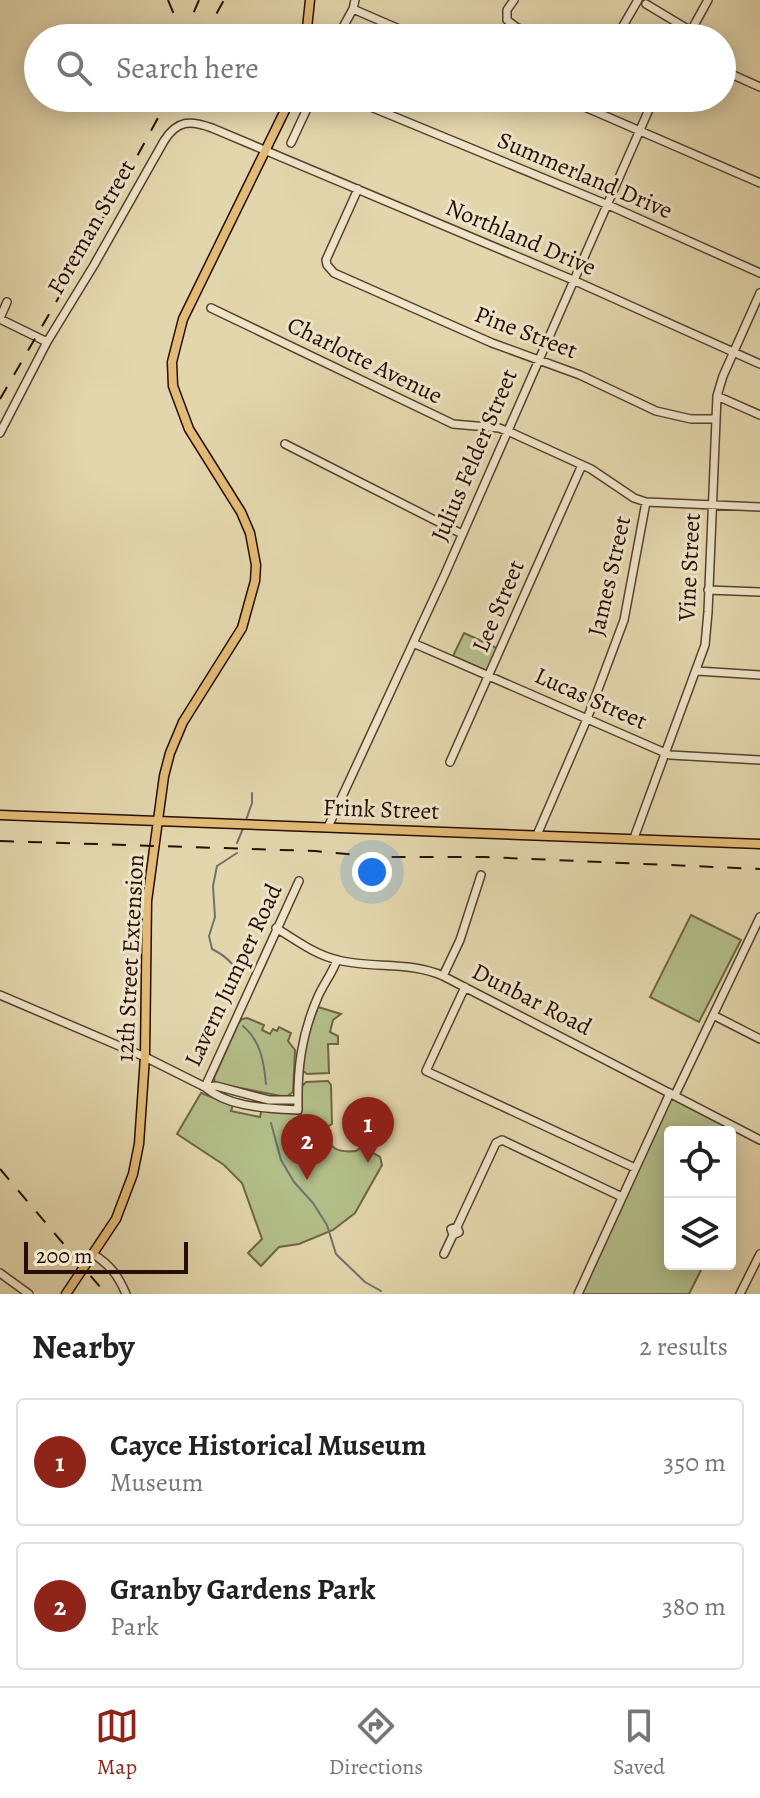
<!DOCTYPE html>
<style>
:root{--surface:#fff;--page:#f2f2f2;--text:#222;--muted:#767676;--line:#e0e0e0;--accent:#8f2418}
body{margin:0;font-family:Alegreya,serif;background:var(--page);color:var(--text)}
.controls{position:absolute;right:24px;bottom:24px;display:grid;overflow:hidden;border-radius:8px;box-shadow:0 4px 20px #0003}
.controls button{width:72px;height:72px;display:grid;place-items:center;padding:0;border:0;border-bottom:2px solid var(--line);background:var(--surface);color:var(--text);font:40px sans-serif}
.scale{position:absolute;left:24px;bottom:20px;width:164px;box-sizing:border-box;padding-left:8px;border:4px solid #280e00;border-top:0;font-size:22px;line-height:28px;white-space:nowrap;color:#280e00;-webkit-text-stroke:6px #ede4c9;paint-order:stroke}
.you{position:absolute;left:372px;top:872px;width:28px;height:28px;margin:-20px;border:6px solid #fff;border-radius:50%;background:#1a73e8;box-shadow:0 0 0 12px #1a73e833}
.badge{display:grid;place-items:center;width:52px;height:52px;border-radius:50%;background:var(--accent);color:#fff;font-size:26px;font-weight:700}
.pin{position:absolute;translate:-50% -66px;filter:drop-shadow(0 2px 4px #0008)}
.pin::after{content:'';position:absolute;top:42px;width:28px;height:24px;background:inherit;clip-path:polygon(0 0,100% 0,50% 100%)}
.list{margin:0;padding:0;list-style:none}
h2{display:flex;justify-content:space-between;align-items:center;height:104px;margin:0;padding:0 32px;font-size:34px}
h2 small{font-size:26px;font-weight:400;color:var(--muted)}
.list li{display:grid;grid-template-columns:52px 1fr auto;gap:24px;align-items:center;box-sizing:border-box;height:128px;margin:0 16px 16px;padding:0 16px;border:2px solid var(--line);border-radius:8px}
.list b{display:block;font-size:30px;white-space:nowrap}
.list p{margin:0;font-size:26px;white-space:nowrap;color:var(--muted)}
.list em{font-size:26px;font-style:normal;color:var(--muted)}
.icon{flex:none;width:44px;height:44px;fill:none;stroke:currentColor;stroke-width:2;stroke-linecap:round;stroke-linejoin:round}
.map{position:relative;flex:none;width:760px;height:1294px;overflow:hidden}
.search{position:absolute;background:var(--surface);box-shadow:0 4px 20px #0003;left:24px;right:24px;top:24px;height:88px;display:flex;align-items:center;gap:20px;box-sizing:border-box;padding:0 28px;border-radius:44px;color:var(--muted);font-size:30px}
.sheet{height:392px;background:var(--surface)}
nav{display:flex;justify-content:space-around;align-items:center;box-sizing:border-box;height:112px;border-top:2px solid var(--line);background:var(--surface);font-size:22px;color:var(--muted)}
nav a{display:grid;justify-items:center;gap:4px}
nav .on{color:var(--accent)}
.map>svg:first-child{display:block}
.green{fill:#b3be89;stroke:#6e6644;stroke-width:2}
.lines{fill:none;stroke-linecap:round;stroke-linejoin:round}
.stream{stroke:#6e736d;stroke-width:2}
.minor-casing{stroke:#57402b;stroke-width:10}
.major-casing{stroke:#280e00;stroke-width:11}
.minor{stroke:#ede4c9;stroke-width:7}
.major{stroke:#e2bb76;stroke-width:8}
.rail{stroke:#280e00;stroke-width:2;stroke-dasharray:14 14;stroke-linecap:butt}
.labels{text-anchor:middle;stroke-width:6;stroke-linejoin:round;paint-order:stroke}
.street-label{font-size:24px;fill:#280e00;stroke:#ede4c9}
</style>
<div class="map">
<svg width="760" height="1294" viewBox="0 0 760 1294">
<rect width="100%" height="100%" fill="#e3d6ac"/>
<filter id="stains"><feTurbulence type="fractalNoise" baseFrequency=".0025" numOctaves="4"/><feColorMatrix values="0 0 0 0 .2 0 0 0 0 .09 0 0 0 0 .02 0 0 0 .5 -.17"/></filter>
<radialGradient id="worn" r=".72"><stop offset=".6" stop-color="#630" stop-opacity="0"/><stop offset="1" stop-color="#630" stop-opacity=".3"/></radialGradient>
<path class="green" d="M464 633 499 649 489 672 453 656Z
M691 915 741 940 699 1022 650 997Z
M318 1007 341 1014 333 1020 330 1032 338 1036V1044H328L329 1073 307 1074 302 1070 305 1042Z
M247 1018 264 1025 262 1030 270 1034 273 1029 277 1031 279 1027 291 1033 288 1041 295 1050 293 1092 286 1097 215 1083 214 1078 238 1024 242 1019Z
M328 1081 331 1085 332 1124 327 1127 307 1125 301 1117 302 1086 306 1082Z
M201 1093 233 1105 231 1111 260 1117 262 1108 298 1110 300 1125 308 1130 324 1131C330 1149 337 1153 356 1151L362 1147 380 1157 382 1165 355 1213 333 1230 299 1244 279 1247 261 1266 248 1253 262 1239 242 1183 224 1165 177 1134Z
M670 1093 737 1128 730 1142V1132H670V1264H704L689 1294H578Z"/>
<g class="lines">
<path class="stream" d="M246 820 252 803V793
M237 843 244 826
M226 998 224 994 241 981C237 965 226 956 212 949L209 936 215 917 213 886 217 866 237 853
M243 1026C261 1041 264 1063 266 1084
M271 1123 281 1160 294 1182 313 1203 327 1225 336 1254 365 1282 381 1291"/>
<defs>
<path id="minor" d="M514 0 507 10V20L516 27 542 38
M646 4 691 31
M353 9 420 38
M337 38 353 9 355 0
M616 38 638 0
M687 38 708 0
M722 70 760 87
M349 98 606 204 760 273
M564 98 760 183
M291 143 312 98
M358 189 326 260 327 265 334 273 492 343 580 375 656 411 691 419H715
M211 308 453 424 499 428 512 433 591 469 634 498 646 502 760 507
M0 318 7 302
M0 319 47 342
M717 396 760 415
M0 433 47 342 94 265 164 141C177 120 190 120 212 128L573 280 760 364
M285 444 462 534
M708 590 760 592
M413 643 670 755 760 760
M697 671 760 675
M450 762 582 465
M328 827 445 574 654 98
M537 835 587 719 624 620 646 502
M634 838 705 645 708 612 717 396 723 376 760 293
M276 928C296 940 315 955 338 960 373 969 409 961 443 976L760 1140
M443 976 460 940 481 875
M465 987 426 1071 635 1168
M0 995 145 1057 205 1087C229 1108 267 1108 298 1110 297 1071 301 1036 317 999 322 986 332 974 337 960
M713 1015 760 1039
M205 1087 299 881
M205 1087 216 1086 269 1100H298
M675 1095 760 917
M457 1227 496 1143 502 1140 622 1197
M93 1254C110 1265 118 1275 126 1294
M444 1254 453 1235 459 1232 457 1227 451 1229 453 1235
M0 1273 29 1294
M578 1294 670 1093
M740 1294 760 1254"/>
<path id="major" d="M306 38 310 0
M0 815 760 844
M66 1294 116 1219 133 1174 139 1144 145 1057 147 901 164 776 170 753 183 722 242 628 255 581 256 565 250 533 241 512 189 429 173 386 172 362 183 319 291 98"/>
</defs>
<use href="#minor" class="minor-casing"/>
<use href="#major" class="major-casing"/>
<use href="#minor" class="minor"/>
<use href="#major" class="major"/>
<path class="rail" d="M168 0 175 17 178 38
M183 38 199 0
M203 38 224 0
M0 399 74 271 169 98
M0 841 315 851 378 857H486L760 869
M0 1169 106 1294"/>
</g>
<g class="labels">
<g class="street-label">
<text transform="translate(585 175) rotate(23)" y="8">Summerland Drive</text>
<text transform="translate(91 227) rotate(-60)" y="8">Foreman Street</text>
<text transform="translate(521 237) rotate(23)" y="8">Northland Drive</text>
<text transform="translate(526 332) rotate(21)" y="8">Pine Street</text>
<text transform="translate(365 360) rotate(26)" y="8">Charlotte Avenue</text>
<text transform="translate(474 455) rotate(-67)" y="8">Julius Felder Street</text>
<text transform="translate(689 567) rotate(-87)" y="8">Vine Street</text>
<text transform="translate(609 576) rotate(-77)" y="8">James Street</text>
<text transform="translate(498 606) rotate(-67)" y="8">Lee Street</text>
<text transform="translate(591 698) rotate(24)" y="8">Lucas Street</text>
<text transform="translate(381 809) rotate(2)" y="8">Frink Street</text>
<text transform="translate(130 958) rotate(-87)" y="8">12th Street Extension</text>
<text transform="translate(233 975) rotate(-65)" y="8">Lavern Jumper Road</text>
<text transform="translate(532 999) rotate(27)" y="8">Dunbar Road</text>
</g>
</g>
<rect width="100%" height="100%" filter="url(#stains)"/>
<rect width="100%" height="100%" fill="url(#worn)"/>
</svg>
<div class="controls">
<button><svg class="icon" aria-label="locate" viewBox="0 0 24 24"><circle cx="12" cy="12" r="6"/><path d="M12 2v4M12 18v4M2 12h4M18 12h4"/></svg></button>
<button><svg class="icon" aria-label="layers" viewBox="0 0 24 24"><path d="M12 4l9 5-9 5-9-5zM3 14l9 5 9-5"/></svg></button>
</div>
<div class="scale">200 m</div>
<div class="you"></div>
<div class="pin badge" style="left:368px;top:1163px">1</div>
<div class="pin badge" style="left:307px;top:1180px">2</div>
<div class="search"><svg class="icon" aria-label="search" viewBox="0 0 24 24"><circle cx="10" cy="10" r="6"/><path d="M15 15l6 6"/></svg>Search here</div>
</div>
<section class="sheet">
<h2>Nearby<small>2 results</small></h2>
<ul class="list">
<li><span class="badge">1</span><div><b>Cayce Historical Museum</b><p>Museum</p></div><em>350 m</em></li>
<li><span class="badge">2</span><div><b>Granby Gardens Park</b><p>Park</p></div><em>380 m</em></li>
</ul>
</section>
<nav>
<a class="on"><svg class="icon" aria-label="map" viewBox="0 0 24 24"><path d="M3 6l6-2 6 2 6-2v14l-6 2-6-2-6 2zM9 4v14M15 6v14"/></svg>Map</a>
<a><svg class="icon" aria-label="directions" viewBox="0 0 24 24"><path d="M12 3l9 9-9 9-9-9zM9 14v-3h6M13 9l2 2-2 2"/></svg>Directions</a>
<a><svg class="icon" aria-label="saved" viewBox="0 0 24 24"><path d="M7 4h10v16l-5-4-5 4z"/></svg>Saved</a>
</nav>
